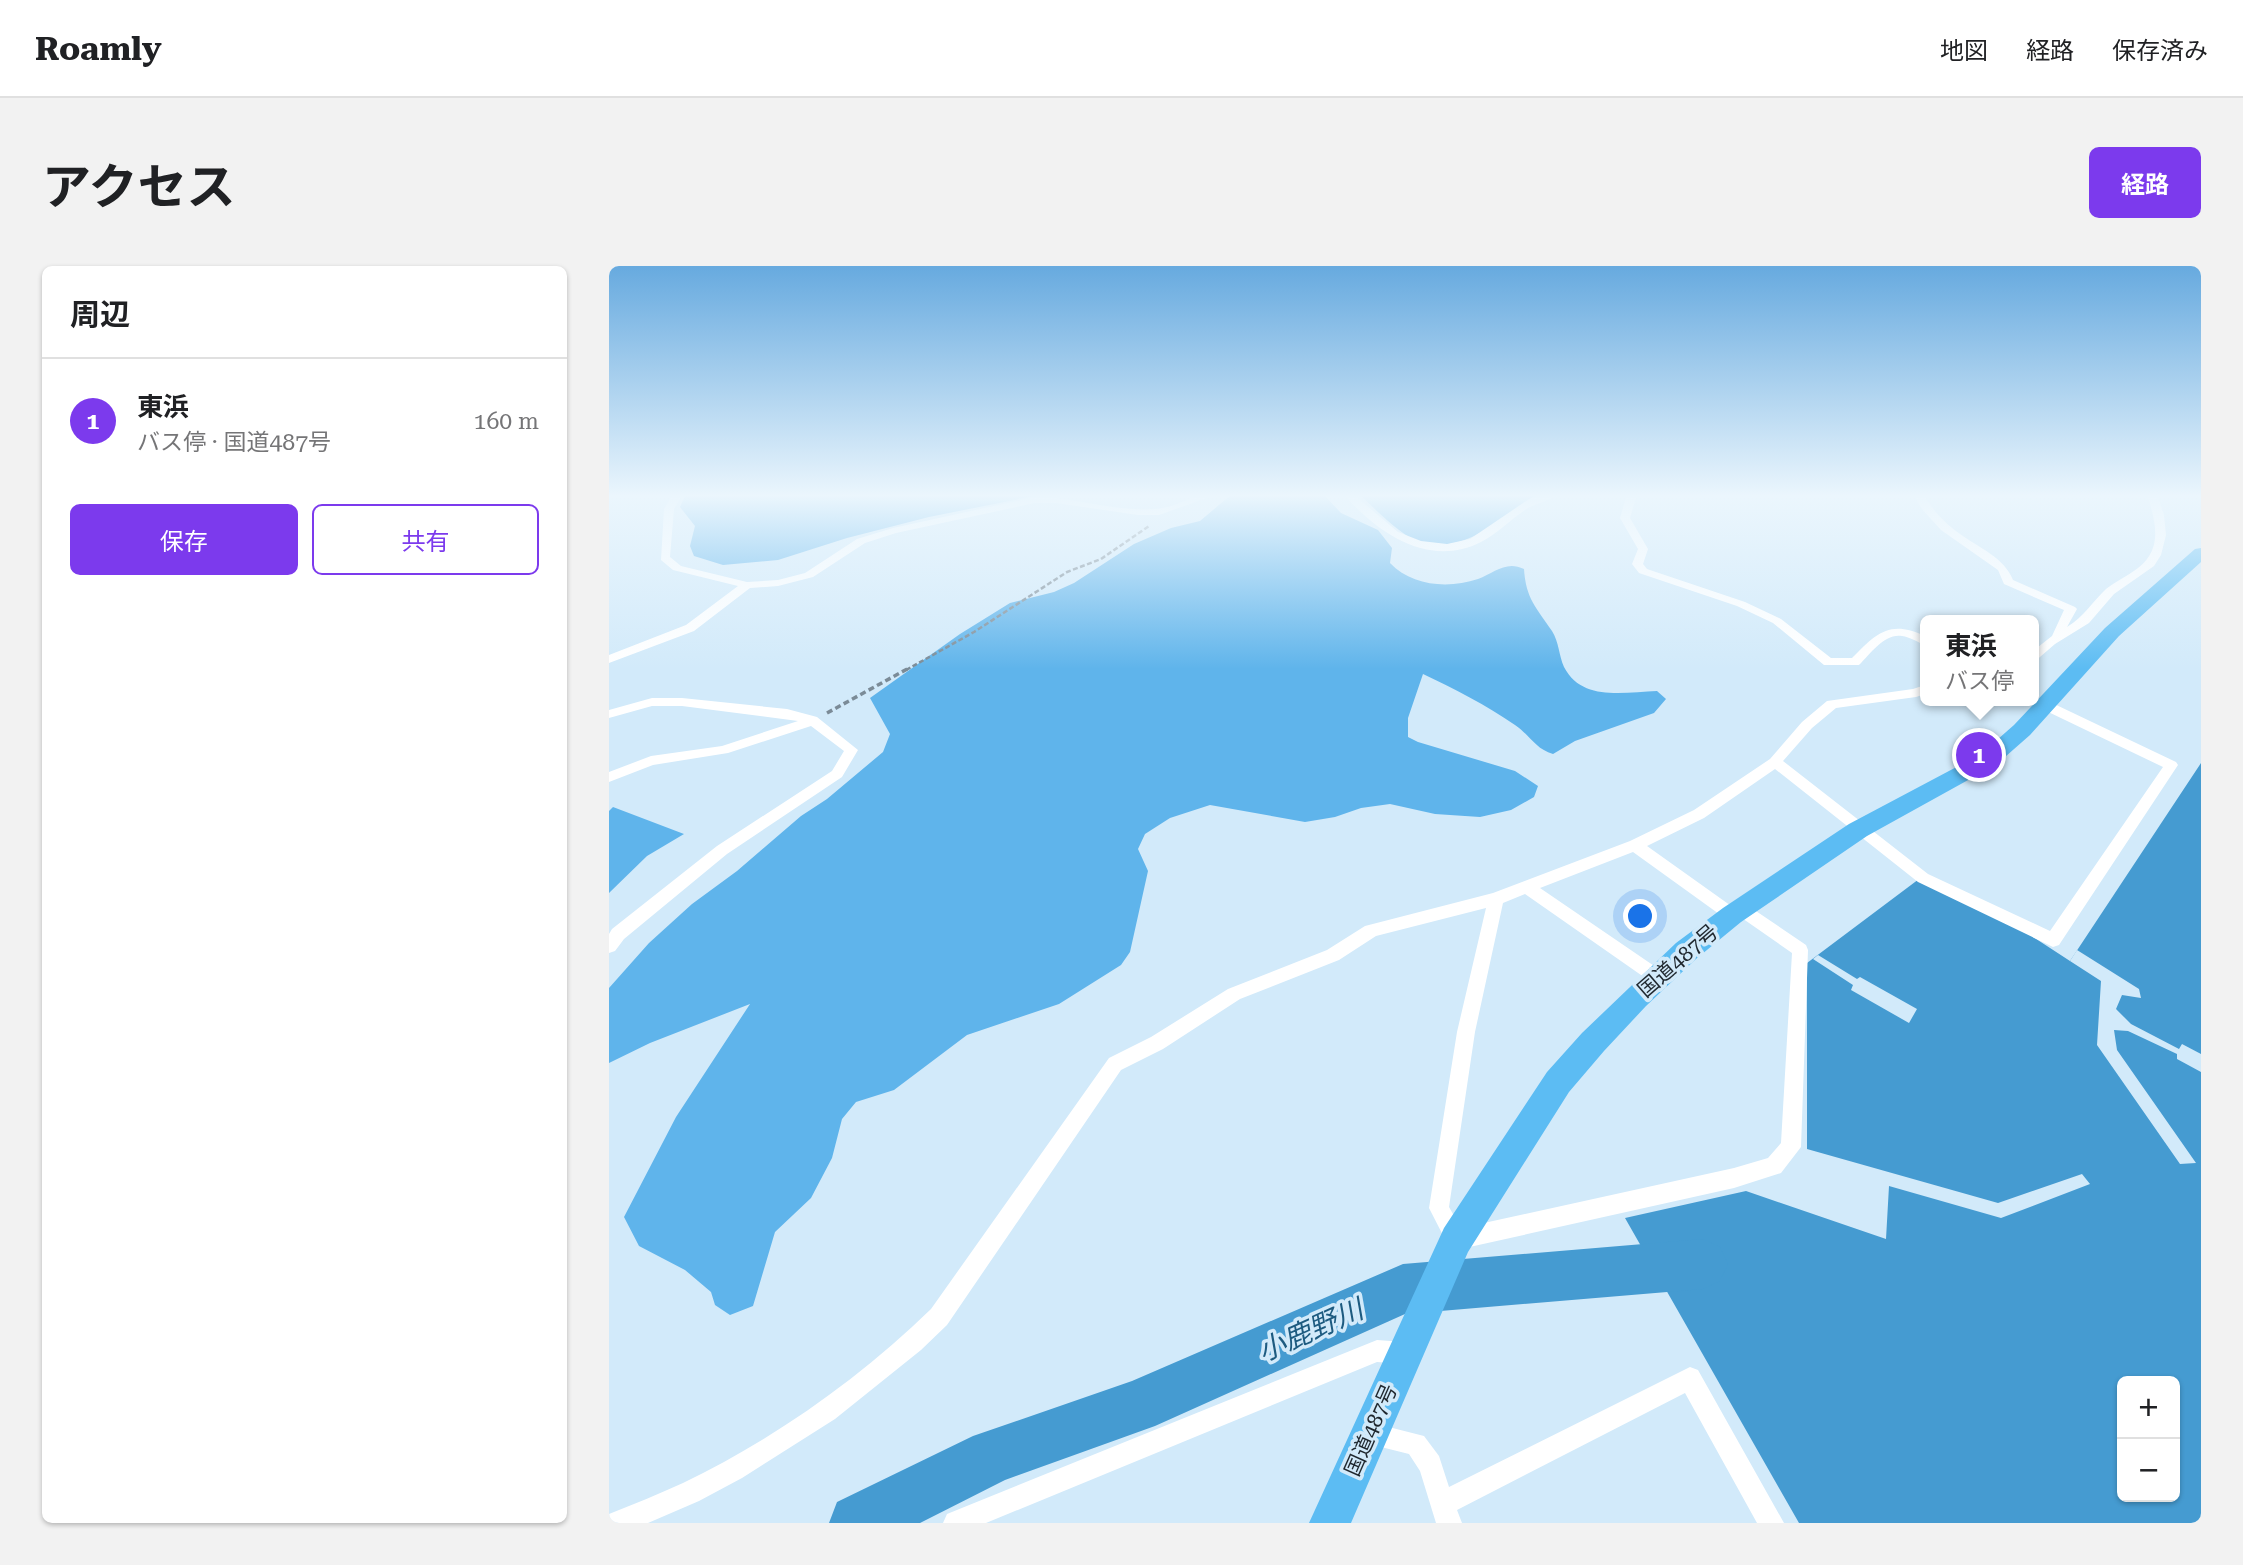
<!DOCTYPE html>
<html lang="ja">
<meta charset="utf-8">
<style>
:root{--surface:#fff;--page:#f2f2f2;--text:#202124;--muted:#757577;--line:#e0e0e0;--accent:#7c3aed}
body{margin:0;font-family:"Roboto Serif","Noto Sans JP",serif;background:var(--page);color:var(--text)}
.controls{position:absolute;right:21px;bottom:21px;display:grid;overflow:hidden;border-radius:10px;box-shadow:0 2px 5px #0004}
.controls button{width:63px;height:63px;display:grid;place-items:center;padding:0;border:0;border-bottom:2px solid var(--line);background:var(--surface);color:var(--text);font:35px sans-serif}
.you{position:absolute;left:1032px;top:651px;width:24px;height:24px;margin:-18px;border:5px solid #fff;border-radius:50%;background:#1a73e8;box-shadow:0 0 0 10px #1a73e833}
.badge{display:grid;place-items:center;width:46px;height:46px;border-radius:50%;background:var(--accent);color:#fff;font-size:23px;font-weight:700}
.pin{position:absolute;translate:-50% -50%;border:4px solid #fff;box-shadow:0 2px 7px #0006}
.popup{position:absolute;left:1311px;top:349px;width:119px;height:91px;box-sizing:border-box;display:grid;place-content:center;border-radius:10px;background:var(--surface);filter:drop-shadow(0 2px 5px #0005);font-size:23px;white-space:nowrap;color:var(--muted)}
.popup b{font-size:26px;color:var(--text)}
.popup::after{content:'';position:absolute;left:50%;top:100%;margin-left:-14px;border:14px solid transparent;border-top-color:var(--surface)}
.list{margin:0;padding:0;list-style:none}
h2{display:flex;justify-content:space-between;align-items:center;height:91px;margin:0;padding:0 28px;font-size:30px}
h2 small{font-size:23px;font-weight:400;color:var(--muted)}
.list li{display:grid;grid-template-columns:46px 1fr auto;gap:21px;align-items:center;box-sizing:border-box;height:126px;padding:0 28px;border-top:2px solid var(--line)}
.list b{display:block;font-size:26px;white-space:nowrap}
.list p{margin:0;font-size:23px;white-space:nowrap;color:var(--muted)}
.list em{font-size:23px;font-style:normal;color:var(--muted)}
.actions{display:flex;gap:14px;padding:21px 28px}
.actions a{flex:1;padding:16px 0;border:2px solid var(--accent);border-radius:10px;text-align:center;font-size:24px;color:var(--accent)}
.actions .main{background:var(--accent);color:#fff}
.map{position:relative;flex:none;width:1592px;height:1257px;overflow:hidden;border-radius:10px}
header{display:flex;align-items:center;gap:42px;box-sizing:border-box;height:98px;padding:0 35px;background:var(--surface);border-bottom:2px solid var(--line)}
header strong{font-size:33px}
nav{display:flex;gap:38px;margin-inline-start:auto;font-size:24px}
.intro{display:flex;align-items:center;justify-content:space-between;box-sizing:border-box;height:168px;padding:0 42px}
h1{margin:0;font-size:49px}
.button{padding:18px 32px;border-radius:10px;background:var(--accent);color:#fff;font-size:24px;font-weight:700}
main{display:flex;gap:42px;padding:0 42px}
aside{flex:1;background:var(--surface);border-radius:10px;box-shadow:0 2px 5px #0004}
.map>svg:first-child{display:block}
.forest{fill:#5fb4eb}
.water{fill:#459bd1;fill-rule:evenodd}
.pier{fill:#d2eafa}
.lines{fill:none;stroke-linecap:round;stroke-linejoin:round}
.river{fill:#459bd1;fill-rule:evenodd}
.path-far1{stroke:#7b8b97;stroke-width:2.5;stroke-dasharray:5 2.5;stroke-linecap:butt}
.path{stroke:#7b8b97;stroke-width:3.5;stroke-dasharray:6 3.5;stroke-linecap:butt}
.minor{fill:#fff;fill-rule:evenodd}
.trunk{fill:#5cbcf3;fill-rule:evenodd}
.labels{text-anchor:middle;stroke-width:7;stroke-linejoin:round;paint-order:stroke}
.street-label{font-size:21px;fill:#1f272e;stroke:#d2eafa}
.near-water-label{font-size:28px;font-style:italic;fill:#1d5b80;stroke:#d2eafa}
</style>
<header>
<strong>Roamly</strong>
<nav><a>地図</a><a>経路</a><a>保存済み</a></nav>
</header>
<div class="intro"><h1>アクセス</h1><a class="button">経路</a></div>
<main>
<aside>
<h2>周辺<small></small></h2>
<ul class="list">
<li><span class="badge">1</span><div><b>東浜</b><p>バス停 · 国道487号</p></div><em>160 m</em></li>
</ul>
<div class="actions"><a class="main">保存</a><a>共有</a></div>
</aside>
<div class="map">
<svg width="1592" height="1257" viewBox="0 0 1592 1257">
<rect width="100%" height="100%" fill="#d2eafa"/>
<path class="forest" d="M77 228H459H435L320 251 238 272 169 294 114 299 85 290 81 280 86 260 71 241Z
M623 228H714L732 247 769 264 783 282 781 297C803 320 839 323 869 313 885 307 897 294 915 303 917 333 927 341 943 365 950 376 950 390 955 401 973 436 1016 426 1048 425L1057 433 1045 447 966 475 944 488C926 483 921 469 906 459 877 439 846 423 814 408L799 452V471L809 476 906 505 929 520 925 531 902 544 871 551 826 548 781 538 752 542 726 551 696 556 601 539 561 552 536 568 529 583 539 605 521 686 512 699 450 738 358 769 285 824 247 836 233 853 223 892 202 932 166 966 144 1040 121 1049 106 1039 102 1026 76 1004 30 980 15 951 67 851 141 738 41 777 0 797V722L40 677 83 638 128 605 192 550 218 533 274 486 281 468 261 432 351 368 401 337 445 326 465 317 525 278 562 262 591 255Z
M750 228H928C897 250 860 284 818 279 799 277 764 241 750 228Z
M4 541 75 568 38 590 0 627V545Z"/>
<path class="water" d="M1592 497V1257H1190L1016 952 1137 925 1277 973 1280 920 1392 952 1481 918 1473 908 1389 937 1198 883V697L1310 613 1418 667 1461 695ZM1513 1115H1566V1231H1513Z"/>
<path class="pier" d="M1468 684 1530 723 1532 732 1513 729 1507 743 1522 758 1570 783 1573 778 1592 788V806L1568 793V788L1519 765 1505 764 1508 784 1587 897 1571 898 1488 779 1492 715 1461 695Z
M1209 689 1248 713 1251 711 1308 743 1300 757 1242 724 1244 719 1204 693Z"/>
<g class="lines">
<path class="river" d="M1094 973 1111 981 1119 998 1111 1015 1094 1023 796 1048 546 1160 396 1214 311 1257H220L228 1236 364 1170 523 1115 794 998Z"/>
<path class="path-far1" d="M297 404 365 366 458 306 492 293 540 260"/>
<path class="path" d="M218 447 300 402"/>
<path class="minor" d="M0 228H10L0 233Z
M64 228H74L65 243 61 291 72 300 138 316 169 314 196 307 248 273 284 262 426 231C466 231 506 246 546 243 568 242 587 226 609 228L550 249H529L447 237H426L287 267 256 277 204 311 169 320 141 322 85 365 0 397V389L77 359 129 320 64 304 52 294 55 243Z
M734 228H744L789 266 812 275 838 278 861 273 920 233 936 228H950C940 235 927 237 916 244 901 254 888 268 872 276 819 303 768 266 734 228Z
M1018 228H1028L1021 252 1039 283 1034 298 1038 303 1136 336 1172 353 1222 392H1243C1267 368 1280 353 1316 370V379C1308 376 1301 371 1293 370 1276 367 1262 387 1250 399H1215L1164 357 1128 340 1030 307 1023 298 1029 283 1011 252Z
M1099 228H1116L1111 231Z
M1304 228H1314C1324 244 1335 257 1351 268 1370 282 1395 291 1404 314L1466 341 1468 343 1458 361C1476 350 1483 336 1497 323 1507 315 1519 310 1529 302 1555 282 1546 254 1538 228H1548L1555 249 1557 269 1552 289 1545 300 1505 328 1480 357 1446 378 1424 397V385L1443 370 1455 344 1395 318 1389 304 1332 264 1313 243Z
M1316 419V428L1307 431 1227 442 1203 462 1174 495 1319 608 1441 665 1554 501 1431 442V436H1441L1567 496 1569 499 1450 679 1444 681 1309 616 1166 503 1095 552 1038 580 1125 642 1132 637 1138 639 1197 679 1199 684 1192 881 1172 907 1125 922 847 984 840 981 820 942 848 766 877 642 767 670 730 694 631 733 554 783 512 804 338 1059 312 1084 226 1153 133 1212 90 1235 39 1257H0V1248C25 1238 50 1228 74 1217 165 1173 250 1113 322 1043L500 792 542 771 619 723 718 684 756 660 884 627 1021 575 1085 544 1161 493 1193 456 1218 435 1304 423ZM1024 586 1117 653 1123 655 1130 650 1183 687 1172 877 1159 892 1125 902 852 962 840 941 866 766 894 637 916 628 1042 716 1048 718 1054 716 1056 711 1054 706 931 622Z
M43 432H73L178 443 208 451 249 484 233 511 118 588 15 673 6 685 0 687V668L3 663 108 580 223 505 235 485 202 460 119 487 44 499 0 516V506L42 490 113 480 189 455 73 440H43L0 452V444Z
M768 1074 795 1076 803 1079 806 1087 803 1095 795 1098 768 1096 377 1257H334L338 1248Z
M1081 1101 1089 1104 1175 1257H1148L1076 1127 848 1244 853 1257H827L811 1205 800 1188 752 1176 748 1168 752 1160 760 1156 815 1170 830 1190 840 1221Z"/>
<path class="trunk" d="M1592 282V296L1510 370 1421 469 1388 498 1258 570 1132 656 1087 693 1037 740 995 785 960 826 859 986 742 1257H700L835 962 938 806 973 767 1067 677 1114 642 1240 558 1372 488 1405 459 1496 362 1586 283Z"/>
</g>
<linearGradient id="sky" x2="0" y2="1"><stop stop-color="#67aadf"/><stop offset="0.57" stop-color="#ebf6fd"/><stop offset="1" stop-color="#ebf6fd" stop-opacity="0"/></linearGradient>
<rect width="1592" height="403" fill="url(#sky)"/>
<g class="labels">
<g class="street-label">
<text transform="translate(1069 695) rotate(-41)" y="7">国道487号</text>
<text transform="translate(762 1164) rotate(-66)" y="7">国道487号</text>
</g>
<g class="near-water-label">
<text transform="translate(701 1064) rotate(-24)" y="10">小鹿野川</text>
</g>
</g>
</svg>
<div class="controls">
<button>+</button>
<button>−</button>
</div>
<div class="you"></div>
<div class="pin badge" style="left:1370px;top:489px">1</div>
<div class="popup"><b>東浜</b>バス停</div>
</div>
</main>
